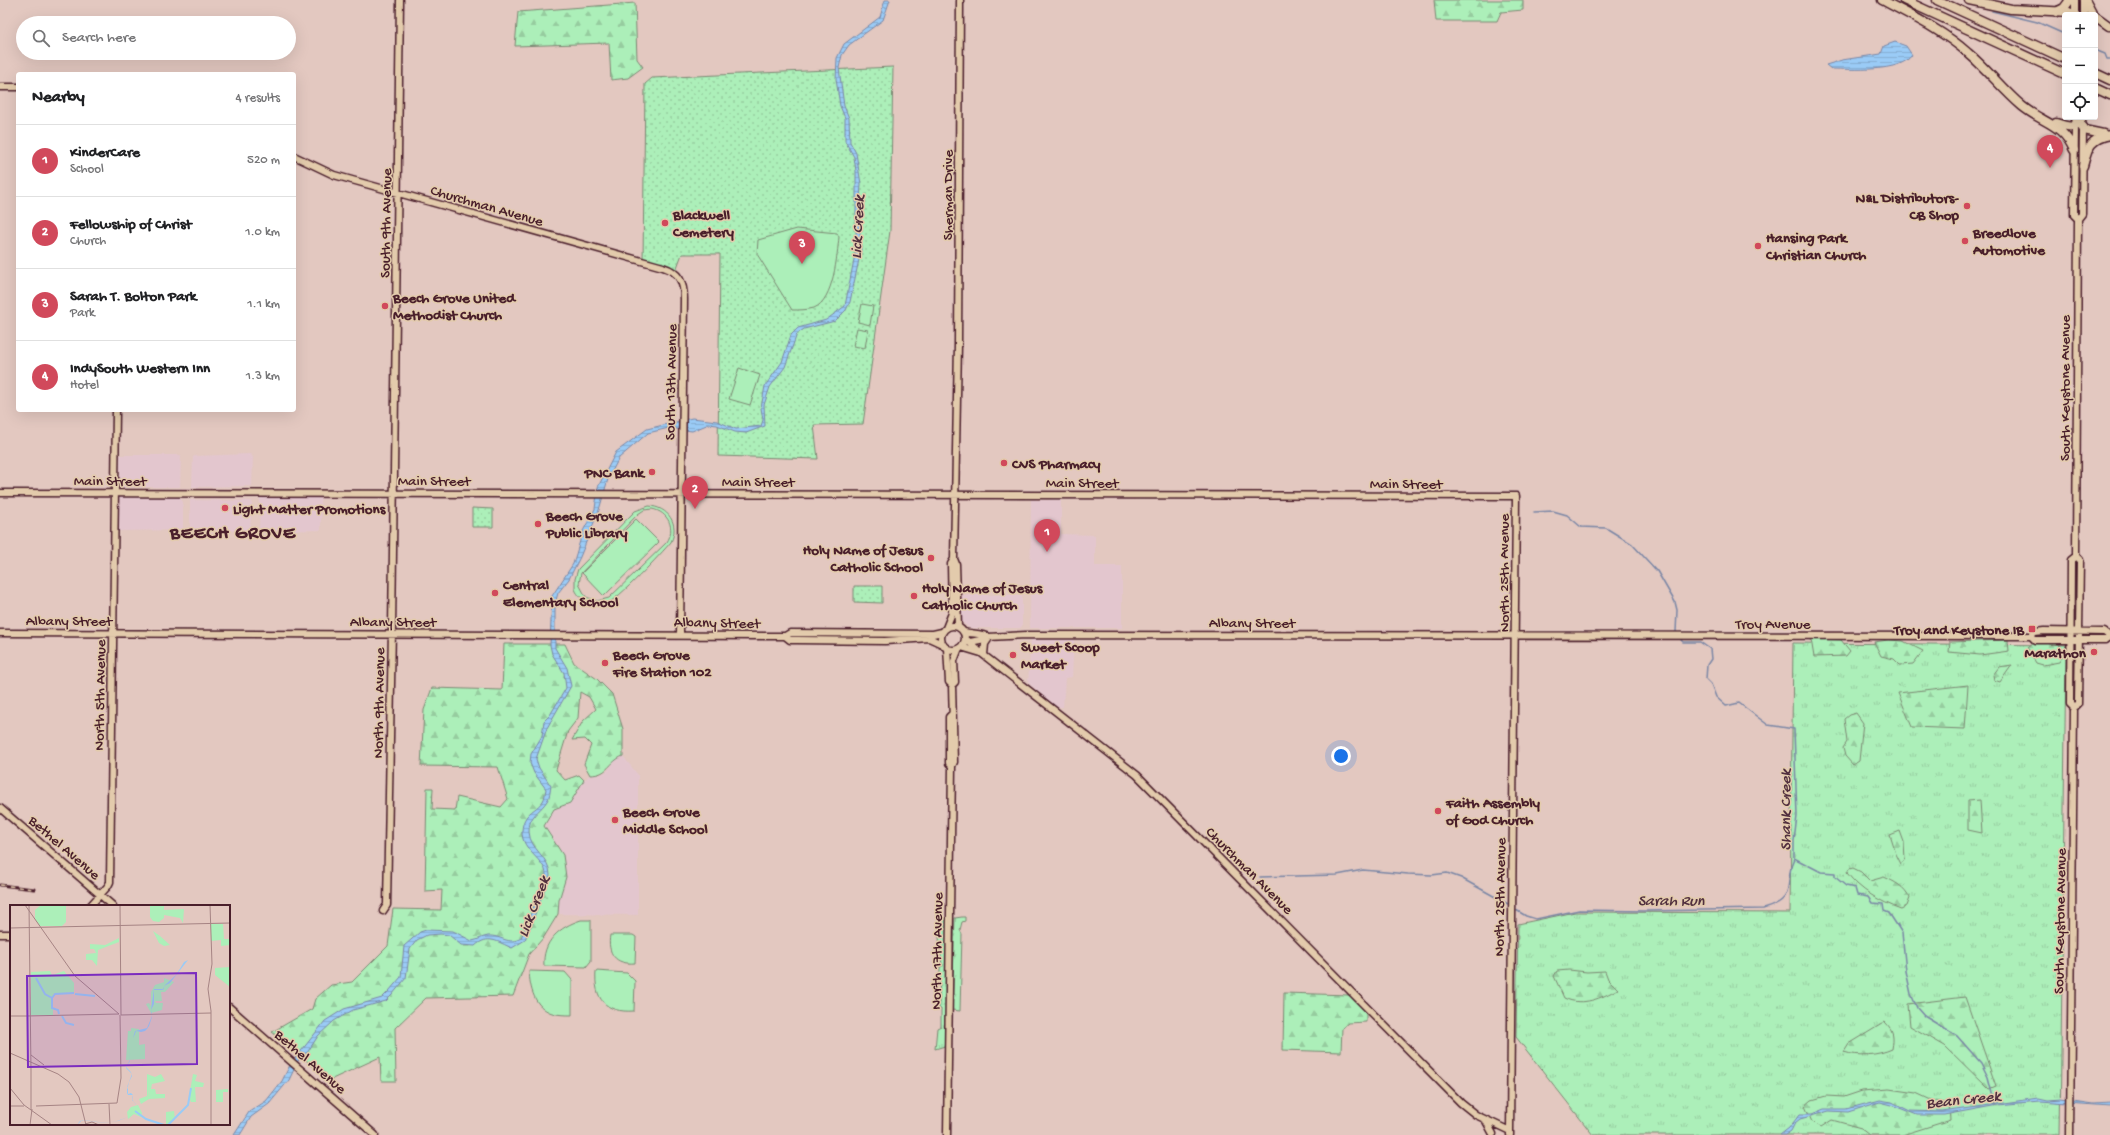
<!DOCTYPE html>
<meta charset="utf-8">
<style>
:root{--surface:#fff;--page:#f2f2f2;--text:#202124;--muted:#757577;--line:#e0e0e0;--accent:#d1495b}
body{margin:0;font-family:"Gochi Hand",sans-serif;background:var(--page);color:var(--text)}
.controls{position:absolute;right:12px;top:12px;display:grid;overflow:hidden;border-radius:4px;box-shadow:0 4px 16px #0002}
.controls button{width:36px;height:36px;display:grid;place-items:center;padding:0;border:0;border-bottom:1px solid var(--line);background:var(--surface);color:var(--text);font:20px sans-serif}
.you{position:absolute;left:1341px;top:756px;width:14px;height:14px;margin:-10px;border:3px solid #fff;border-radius:50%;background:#1a73e8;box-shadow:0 0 0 6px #1a73e833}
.badge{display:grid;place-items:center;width:26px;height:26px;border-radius:50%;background:var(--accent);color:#fff;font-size:13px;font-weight:700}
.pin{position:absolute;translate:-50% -33px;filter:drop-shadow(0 1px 2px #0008)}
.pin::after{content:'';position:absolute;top:21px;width:14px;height:12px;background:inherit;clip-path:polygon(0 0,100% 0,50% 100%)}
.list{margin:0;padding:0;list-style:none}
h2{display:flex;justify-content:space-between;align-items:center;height:52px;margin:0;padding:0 16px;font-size:17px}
h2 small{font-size:13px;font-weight:400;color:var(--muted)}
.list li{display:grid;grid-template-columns:26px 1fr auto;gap:12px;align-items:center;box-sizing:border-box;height:72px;padding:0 16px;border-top:1px solid var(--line)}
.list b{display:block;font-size:15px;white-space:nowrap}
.list p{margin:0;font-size:13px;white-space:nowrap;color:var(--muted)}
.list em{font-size:13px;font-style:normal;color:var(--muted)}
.icon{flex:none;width:22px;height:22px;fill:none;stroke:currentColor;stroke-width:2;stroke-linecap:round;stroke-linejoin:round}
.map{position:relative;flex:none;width:2110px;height:1135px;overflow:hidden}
.search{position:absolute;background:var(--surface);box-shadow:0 4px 16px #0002;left:16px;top:16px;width:280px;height:44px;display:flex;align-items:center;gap:10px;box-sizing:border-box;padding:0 14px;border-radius:22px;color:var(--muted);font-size:15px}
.panel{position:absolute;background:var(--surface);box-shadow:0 4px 16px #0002;left:16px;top:72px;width:280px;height:340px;border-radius:4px}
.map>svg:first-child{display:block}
.built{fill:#e3c6ce}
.grass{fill:url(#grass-tufts);stroke:#7b8772}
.forest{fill:url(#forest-firs);stroke:#7b8772}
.park{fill:url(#park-dots);stroke:#7b8772}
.garden{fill:#acefb9;stroke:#7b8772;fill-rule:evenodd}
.water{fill:url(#water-rules);stroke:#7a86a5}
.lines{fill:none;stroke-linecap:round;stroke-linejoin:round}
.stream{stroke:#7a86a5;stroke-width:1.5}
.secondary-casing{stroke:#4a1f2b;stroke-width:9}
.highway-casing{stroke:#4a1f2b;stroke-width:11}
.secondary{stroke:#e3cbac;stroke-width:6}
.highway{stroke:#e3cbac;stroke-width:8}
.rail-casing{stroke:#4a1f2b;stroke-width:3}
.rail{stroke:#e3cbac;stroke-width:1.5;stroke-dasharray:4.5;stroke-linecap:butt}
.poi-dot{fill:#d1495b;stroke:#e3cbac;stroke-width:1.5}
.labels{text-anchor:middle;stroke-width:3;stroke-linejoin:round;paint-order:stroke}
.street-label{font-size:15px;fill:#4a1f2b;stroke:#e3cbac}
.poi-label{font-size:15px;font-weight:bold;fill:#4a1f2b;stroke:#e3cbac;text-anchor:start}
.water-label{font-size:16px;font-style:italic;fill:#52303f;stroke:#e3cbac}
.district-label{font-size:19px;font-weight:bold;letter-spacing:1px;fill:#4a1f2b;stroke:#e3cbac}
.inset-river{fill:none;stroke:#9acbf6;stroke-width:2}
.inset-road{fill:none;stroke:#a68484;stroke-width:1}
.view{fill:#7b2cbf;fill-opacity:0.15;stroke:#7b2cbf;stroke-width:2}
.inset-edge{fill:none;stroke:#4a1f2b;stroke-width:2}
</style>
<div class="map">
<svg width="2110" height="1135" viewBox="0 0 2110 1135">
<defs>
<pattern id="grass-tufts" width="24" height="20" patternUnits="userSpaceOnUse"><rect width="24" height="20" fill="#acefb9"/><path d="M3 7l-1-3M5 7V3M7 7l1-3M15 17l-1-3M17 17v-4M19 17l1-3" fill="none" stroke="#96cc9f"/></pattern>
<pattern id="forest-firs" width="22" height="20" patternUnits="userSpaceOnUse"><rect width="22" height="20" fill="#acefb9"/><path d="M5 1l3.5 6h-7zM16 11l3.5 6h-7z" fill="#96cc9f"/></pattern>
<pattern id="park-dots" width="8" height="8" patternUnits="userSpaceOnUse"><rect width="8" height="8" fill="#acefb9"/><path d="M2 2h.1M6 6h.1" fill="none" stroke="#96cc9f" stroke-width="1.8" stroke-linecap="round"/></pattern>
<pattern id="water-rules" width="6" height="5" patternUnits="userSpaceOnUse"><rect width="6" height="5" fill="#9acbf6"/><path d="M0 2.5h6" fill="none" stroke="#86aed3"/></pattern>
</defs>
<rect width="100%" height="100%" fill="#e3c8c0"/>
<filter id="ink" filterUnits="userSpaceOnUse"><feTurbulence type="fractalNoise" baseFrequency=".025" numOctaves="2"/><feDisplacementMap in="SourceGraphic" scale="8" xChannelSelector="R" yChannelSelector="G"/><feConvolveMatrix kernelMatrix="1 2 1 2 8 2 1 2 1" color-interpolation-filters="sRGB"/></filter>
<g filter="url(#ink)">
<path class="built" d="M250 454 253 457 252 486 192 487 193 457 195 456Z
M120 455H181L180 487H123L120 484Z
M123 495 179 496 183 502V530L117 531 118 499Z
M260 496 318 497 321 499V530L259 531Z
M190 500 252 501 250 531 190 530Z
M1031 500H1061V534L1095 535V566H1122V628H1030Z
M962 595H1022V626L1020 628H969L962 622Z
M1031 640H1074L1072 677 1065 678 1063 707H1056L1028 683Z
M623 756 638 775V915L558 914 559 900 566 877 559 847 551 839 544 826 554 809 570 803 584 780 590 775H598L607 771 615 760Z"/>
<path class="grass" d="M1793 643 2066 645 2060 1135H1593L1516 1037 1518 924 1575 912 1790 913Z
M940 917 947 919 945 1046 935 1049 937 1028 941 1026V1009H939L940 967 942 966 939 937Z
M962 917H965V921L962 922 960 930 962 934 960 1011 952 1010 955 918Z"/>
<path class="forest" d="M1434 0H1523V10L1501 12 1497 21H1436Z
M635 3 637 59 643 67 628 78 611 80 609 43 515 46 518 12Z
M1811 639 1841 640 1850 651 1846 656 1814 657Z
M1888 640 1903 641 1923 651 1913 664 1900 665 1894 659 1881 656 1874 642Z
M2008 640 2009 651 1980 655 1949 652 1950 642Z
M2033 642 2059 644 2064 654 2059 662 2043 665 2036 663 2027 647Z
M504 644H565L574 663 597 679 612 694 623 729V756C608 762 609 775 590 775L584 764 591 745 585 739 572 740 583 721 596 709 589 697 580 692 578 718 568 731 556 770 565 780 579 775 584 780 570 803 554 809 544 826 563 855 566 877 559 900 558 914 544 937 529 954 513 996 426 998 395 1028 396 1081H381L380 1057 330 1080 272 1032 312 1009 315 999 331 985 352 982 388 946 393 909 441 910 442 890 425 891 427 788H433L432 809 455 810 457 797 501 807 508 799 498 767 421 766 424 710 432 688 502 690Z
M2012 665 2000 682 1994 680 1993 675 1999 667Z
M1968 685 1965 729 1912 727 1898 693Z
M1856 713 1863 723 1859 761 1853 765 1845 756 1843 748 1847 742 1844 719 1849 715Z
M1980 800 1982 833 1968 830V801Z
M1900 831 1904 842 1905 859 1901 864 1896 854 1890 835Z
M1853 868 1861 872 1870 881 1884 877C1895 882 1904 886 1910 898L1907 906 1901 909C1880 902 1860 890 1847 873L1849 869Z
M1569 970 1587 972 1605 971 1608 979 1618 989C1601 998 1583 1007 1564 998L1554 976 1557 971Z
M1284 993 1349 995 1366 1009V1022L1348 1023 1342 1028 1341 1052 1283 1050Z
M1965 997 1996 1086 1989 1089 1945 1046 1910 1026 1908 1004Z
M1885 1022C1894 1031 1894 1036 1892 1049 1879 1055 1858 1057 1844 1052L1849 1044Z
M1889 1089 1916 1093 1931 1100 1949 1104 1950 1120 1902 1135H1870L1861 1128 1832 1120 1821 1127 1812 1122 1805 1106 1812 1100 1826 1096 1844 1097 1862 1091Z"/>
<path class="park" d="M893 67 890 231 863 424 814 425 818 459 718 456 720 254H682L675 273 643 262 645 84 652 78Z
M472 508 493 509V527H472Z
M854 586H882V603L854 602Z"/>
<path class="garden" d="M797 229 837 233 839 237C837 255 834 300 814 308 807 310 799 310 792 310L757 254 758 240Z
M862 304 873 306 870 325 858 322Z
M857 328 868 330 865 348 853 346Z
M739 368 760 375 750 405 729 399Z
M649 506C668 507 680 524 671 542 661 554 618 600 606 604 594 608 580 601 575 589V579L578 569 635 511ZM652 509C668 512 676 528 667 542L609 598 597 601 586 597 579 584 581 573 638 514 644 510Z
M636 519 659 542 604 596 582 573Z
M581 920H591V961L586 967 544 966C542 942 559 927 581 920Z
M610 935H633L636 937 635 963C615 965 607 953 610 935Z
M529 971 565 972 572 980V1015C566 1015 558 1015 552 1013 534 1007 530 988 529 971Z
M596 971 627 973 635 981 634 1011C605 1013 594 999 596 971Z"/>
<path class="water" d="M885 0H890L883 20 849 45 842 55 839 68 844 106 849 118 850 142 856 153 861 184 859 216 861 250 850 302 846 310 835 321 804 329 797 334 785 367 770 387 764 405 765 426 746 433 735 432 717 425 709 424 692 431 669 428 648 433 619 458 608 479 599 510 580 557 569 579 558 593 555 604V648L567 668 571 686 547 728 536 759 539 768 551 786C550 791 550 797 547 801 540 812 528 816 529 832 530 850 550 857 550 875L525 940 512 948C498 942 488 934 475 946L461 945 449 935 441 934 427 935 417 940 410 949 406 978 392 995 386 1001 353 1010 334 1021 318 1036 307 1053 299 1059 289 1080 269 1104 251 1117 240 1135H234L249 1112 266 1101 282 1081 290 1065 325 1021 344 1009 382 998 389 991 401 977 404 946 420 932 426 930 453 931 472 941C478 940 482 937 488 936 501 935 509 946 521 938L546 875C546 860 521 851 522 831 523 812 535 812 543 801 545 798 545 793 546 789L534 773 530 763 531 754 542 736 544 721 550 715 566 688 564 673 552 654 550 645 552 596 573 564 583 531 595 509 598 487 616 452 647 429 692 418 717 421 736 429 761 426 763 420 761 408 765 386 782 362 791 335 798 328 826 320 845 306 856 249V171L854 157 845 141V118L840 106 836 79 837 58 844 44 880 17Z
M1895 42 1906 46 1912 55C1900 73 1851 69 1831 69L1826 65 1842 60 1881 54 1884 46Z
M2038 1098 2047 1100 2061 1099 2094 1104 2110 1103V1106L2039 1101 1998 1105 1944 1115H1917L1892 1105 1880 1102 1848 1112 1829 1111 1800 1119 1795 1123 1791 1131 1785 1135H1780L1789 1128 1800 1114H1812L1824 1109H1846L1880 1100 1892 1102 1910 1111 1942 1112Z"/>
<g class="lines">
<path class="stream" d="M1992 11 2037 22 2064 34
M2095 50 2105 54 2107 59H2110
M1534 512 1553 511 1567 515 1581 527 1606 528 1632 544 1657 571 1675 602 1677 610 1676 632
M1681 640 1683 642H1700L1710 649 1711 659 1707 665 1706 679 1711 684 1716 697 1726 706 1739 703 1768 725 1794 729 1797 816 1794 841V858L1821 872 1835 873V877L1846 886 1855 888 1857 895 1868 897 1872 903 1883 904 1884 911 1889 913 1902 933 1906 971 1911 994 1917 1008 1924 1016 1957 1036 1981 1063 1988 1077 1995 1104
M1260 877 1337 875 1363 870 1408 874 1432 875 1447 873 1461 878 1508 904
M1516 910 1526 916 1536 919 1579 910 1645 911 1763 909C1799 899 1783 883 1794 858"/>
<defs>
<path id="secondary" d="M2075 0V15
M2084 15V0
M0 87H18
M294 156 334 175 663 267C679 272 684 282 684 299L680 634
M2078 219 2082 214 2083 127
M0 493 1516 496 1510 1131
M941 638a12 12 0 1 1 24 0a12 12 0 1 1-24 0Z
M958 627 956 564 954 559 958 344 960 0
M946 628 952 613 951 564 954 559
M964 632C971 634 983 633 988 637L1026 635 2031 636 2035 632 2044 631 2104 632 2110 636
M0 633 785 636 790 633 933 634 942 632
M785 636 790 640H797L885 641 929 638 942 644
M2031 636 2035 640H2106L2110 636
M966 639 981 653 1137 775 1461 1103 1476 1115 1510 1131V1135
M965 643 985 639 988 637
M961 647 981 653
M947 648 949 682 952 685
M984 655 985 644 989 638
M2074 708 2078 704 2080 560 2076 556 2078 219 2074 215 2075 123
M952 766 949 763V717L952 714
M0 808 113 906
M90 906 108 886 110 882 116 410
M383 911 387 905 392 629 400 0
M0 934H11
M229 1007 375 1135
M1486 1121 1493 1134
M947 1135 952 766 954 762 952 685 955 682 954 661 959 648
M2070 1135 2074 708 2070 704 2071 560 2076 556"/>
<path id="highway" d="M1882 0C1912 16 1942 30 1968 53 1987 69 2003 90 2022 106 2044 124 2062 123 2074 150
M1904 0 2065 74
M1937 0 2065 59
M1969 0 2011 9 2069 12 2075 15
M2085 0 2093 15
M2056 12 2064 8 2070 0
M2095 16 2109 26
M2095 73 2110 80
M2095 88 2110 95
M2075 117 2084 130 2103 134
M2056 123C2068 127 2076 130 2083 117
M2083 166C2088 148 2089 139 2110 135"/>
</defs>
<use href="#secondary" class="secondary-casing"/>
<use href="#highway" class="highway-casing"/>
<use href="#secondary" class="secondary"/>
<use href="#highway" class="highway"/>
<defs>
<path id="rail" d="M0 885 34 889"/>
</defs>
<use href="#rail" class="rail-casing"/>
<use href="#rail" class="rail"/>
</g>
</g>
<g class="poi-dot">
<circle cx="1967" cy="206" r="4"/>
<circle cx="665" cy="223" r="4"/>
<circle cx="1965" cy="241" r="4"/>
<circle cx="1758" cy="246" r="4"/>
<circle cx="385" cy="306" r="4"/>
<circle cx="1004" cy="463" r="4"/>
<circle cx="652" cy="472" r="4"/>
<circle cx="225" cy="508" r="4"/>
<circle cx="538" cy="524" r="4"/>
<circle cx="931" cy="558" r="4"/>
<circle cx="495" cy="593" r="4"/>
<circle cx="914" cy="596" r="4"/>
<rect x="2028" y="625" width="8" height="8" rx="2"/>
<circle cx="2094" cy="652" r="4"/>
<circle cx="1013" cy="655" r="4"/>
<circle cx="605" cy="663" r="4"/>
<circle cx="1438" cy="811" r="4"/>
<circle cx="615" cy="820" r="4"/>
</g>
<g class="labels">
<g class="street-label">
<text transform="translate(947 195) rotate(-90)" y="5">Sherman Drive</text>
<text transform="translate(487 205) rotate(16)" y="5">Churchman Avenue</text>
<text transform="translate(385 223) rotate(-89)" y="5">South 9th Avenue</text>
<text transform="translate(670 382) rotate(-89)" y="5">South 13th Avenue</text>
<text transform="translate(2064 388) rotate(-90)" y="5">South Keystone Avenue</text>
<text x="110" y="485">Main Street</text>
<text x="434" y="485">Main Street</text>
<text x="758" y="486">Main Street</text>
<text x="1082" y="487">Main Street</text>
<text x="1406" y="488">Main Street</text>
<text transform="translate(1503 573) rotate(-90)" y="5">North 25th Avenue</text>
<text x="69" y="625">Albany Street</text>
<text x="393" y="626">Albany Street</text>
<text transform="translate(717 622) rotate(1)" y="5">Albany Street</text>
<text x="1252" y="627">Albany Street</text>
<text x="1773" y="628">Troy Avenue</text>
<text transform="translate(99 695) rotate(-89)" y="5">North 5th Avenue</text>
<text transform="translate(378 703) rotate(-89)" y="5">North 9th Avenue</text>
<text transform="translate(65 847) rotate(41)" y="5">Bethel Avenue</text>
<text transform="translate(1250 870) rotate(45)" y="5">Churchman Avenue</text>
<text transform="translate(1499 897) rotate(-89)" y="5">North 25th Avenue</text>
<text transform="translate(2059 921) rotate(-89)" y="5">South Keystone Avenue</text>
<text transform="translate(936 951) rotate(-89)" y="5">North 17th Avenue</text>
<text transform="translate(311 1061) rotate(41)" y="5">Bethel Avenue</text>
</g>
<g class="poi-label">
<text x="1959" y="202" text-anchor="end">N&amp;L Distributors-<tspan x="1959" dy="17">CB Shop</tspan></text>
<text x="673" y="219">Blackwell<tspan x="673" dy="17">Cemetery</tspan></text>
<text x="1973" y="237">Breedlove<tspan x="1973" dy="17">Automotive</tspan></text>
<text x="1766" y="242">Hansing Park<tspan x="1766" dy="17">Christian Church</tspan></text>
<text x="393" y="302">Beech Grove United<tspan x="393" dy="17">Methodist Church</tspan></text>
<text x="1012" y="468">CVS Pharmacy</text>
<text x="644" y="477" text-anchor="end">PNC Bank</text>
<text x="233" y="513">Light Matter Promotions</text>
<text x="546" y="520">Beech Grove<tspan x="546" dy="17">Public Library</tspan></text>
<text x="923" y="554" text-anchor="end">Holy Name of Jesus<tspan x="923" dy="17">Catholic School</tspan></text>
<text x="503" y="589">Central<tspan x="503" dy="17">Elementary School</tspan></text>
<text x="922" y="592">Holy Name of Jesus<tspan x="922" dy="17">Catholic Church</tspan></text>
<text x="2024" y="634" text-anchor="end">Troy and Keystone IB</text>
<text x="1021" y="651">Sweet Scoop<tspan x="1021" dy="17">Market</tspan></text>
<text x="2086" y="657" text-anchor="end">Marathon</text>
<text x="613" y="659">Beech Grove<tspan x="613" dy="17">Fire Station 102</tspan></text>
<text x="1446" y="807">Faith Assembly<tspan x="1446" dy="17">of God Church</tspan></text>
<text x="623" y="816">Beech Grove<tspan x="623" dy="17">Middle School</tspan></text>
</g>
<g class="water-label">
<text transform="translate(856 227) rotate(-87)" y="6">Lick Creek</text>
<text transform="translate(1784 810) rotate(-90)" y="6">Shank Creek</text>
<text x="1671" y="905">Sarah Run</text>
<text transform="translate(532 906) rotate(-69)" y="6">Lick Creek</text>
<text transform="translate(1963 1098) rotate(-6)" y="6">Bean Creek</text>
</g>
<g class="district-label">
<text x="233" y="538">BEECH GROVE</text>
</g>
</g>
<g transform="translate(10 905)">
<rect width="220" height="220" fill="#e3c8c0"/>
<path d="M140 0H154V13L149 17 143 16 140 12ZM40 66 42 70 54 66 64 78V87L43 89V110H21V67Z" fill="#acefb9"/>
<path d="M174 4 173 18 170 13 154 10V5ZM201 19H213L214 34H219L220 28V40L211 41V35L201 36ZM143 26 150 31 160 40 154 41 149 38ZM109 33V37L88 45 87 61 82 55H76V49L86 48 84 44H80V39L95 40ZM220 62V82L205 70V63ZM154 73 164 77 155 87H151L152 96H145L146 98H153L152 105 141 108 136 99 139 98 141 101V87L145 80 154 77ZM137 169 145 172 151 169 155 176 142 179 141 184H138L139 194 131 199 129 194 137 191ZM183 169 187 170 185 176 194 178 193 182H185L186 197H181L179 192ZM128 200 132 208 131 212 124 209 118 214 117 207 121 202Z" fill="#acefb9"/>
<path d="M31 0 56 1V17L52 21H30L25 14V5Z" fill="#acefb9"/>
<path d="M121 123 129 124V140L135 139V154L116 155 118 126H121ZM138 184H145L146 189H155V193L139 194ZM218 184V187H213V197H206V185ZM164 206 165 214 156 220V207Z" fill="#acefb9"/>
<path d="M178 55 160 78 154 81V84L152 85H144V99L141 105 142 108V112L139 121 137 124 135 126 131 127 126 126 125 129 123 133 119 136 120 156 116 162 120 166 122 169V171L119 177 118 181 117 183 118 184V189L121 188 123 190V192L122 195 125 198 126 200 125 206 118 212 108 216 94 218 72 215 67 220 70 216 74 215 95 218 107 216 118 212 125 206 126 200 122 194 123 190H118L117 188V182L122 169 116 163V162L120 155 119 136 123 133 125 126 137 123 142 111 141 105 144 84H153L155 80 166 70 174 57Z" fill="#9acbf6"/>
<path class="inset-river" d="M26 73 35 89 42 93V103L48 105 49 109M65 89 85 91M42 93 45 89 64 88M52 111 56 118 64 120M125 206 136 214 154 220M158 220 178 200 181 183"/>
<path class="inset-road" d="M15 0 65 71 109 109M19 0 21 166M110 0 111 110M200 0 202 59 198 84 201 106V220M0 23 220 18M111 110 201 108M0 111H18M17 111 109 109M0 148 48 169 59 177 69 192 76 220M21 150 34 160M21 166V205M0 183 14 200 42 220M99 199 100 220M0 201H14M26 201 107 198 111 173 110 110M75 219 82 217 89 220M20 220 22 204"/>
<path class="view" d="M186 68 187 159 18 162 17 71Z"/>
<rect width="220" height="220" class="inset-edge"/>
</g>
</svg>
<div class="controls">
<button>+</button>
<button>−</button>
<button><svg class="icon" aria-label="locate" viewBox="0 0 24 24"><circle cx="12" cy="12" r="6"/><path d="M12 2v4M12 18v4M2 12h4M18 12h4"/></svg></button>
</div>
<div class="you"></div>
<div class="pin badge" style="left:1047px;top:552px">1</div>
<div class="pin badge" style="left:695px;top:509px">2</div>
<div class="pin badge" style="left:802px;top:264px">3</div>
<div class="pin badge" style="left:2050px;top:168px">4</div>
<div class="search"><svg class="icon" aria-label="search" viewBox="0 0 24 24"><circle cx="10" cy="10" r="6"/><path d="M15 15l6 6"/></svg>Search here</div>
<section class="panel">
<h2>Nearby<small>4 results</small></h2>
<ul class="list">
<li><span class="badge">1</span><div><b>KinderCare</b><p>School</p></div><em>520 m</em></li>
<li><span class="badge">2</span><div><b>Fellowship of Christ</b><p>Church</p></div><em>1.0 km</em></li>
<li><span class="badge">3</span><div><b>Sarah T. Bolton Park</b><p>Park</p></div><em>1.1 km</em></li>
<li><span class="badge">4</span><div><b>IndySouth Western Inn</b><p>Hotel</p></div><em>1.3 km</em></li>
</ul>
</section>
</div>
